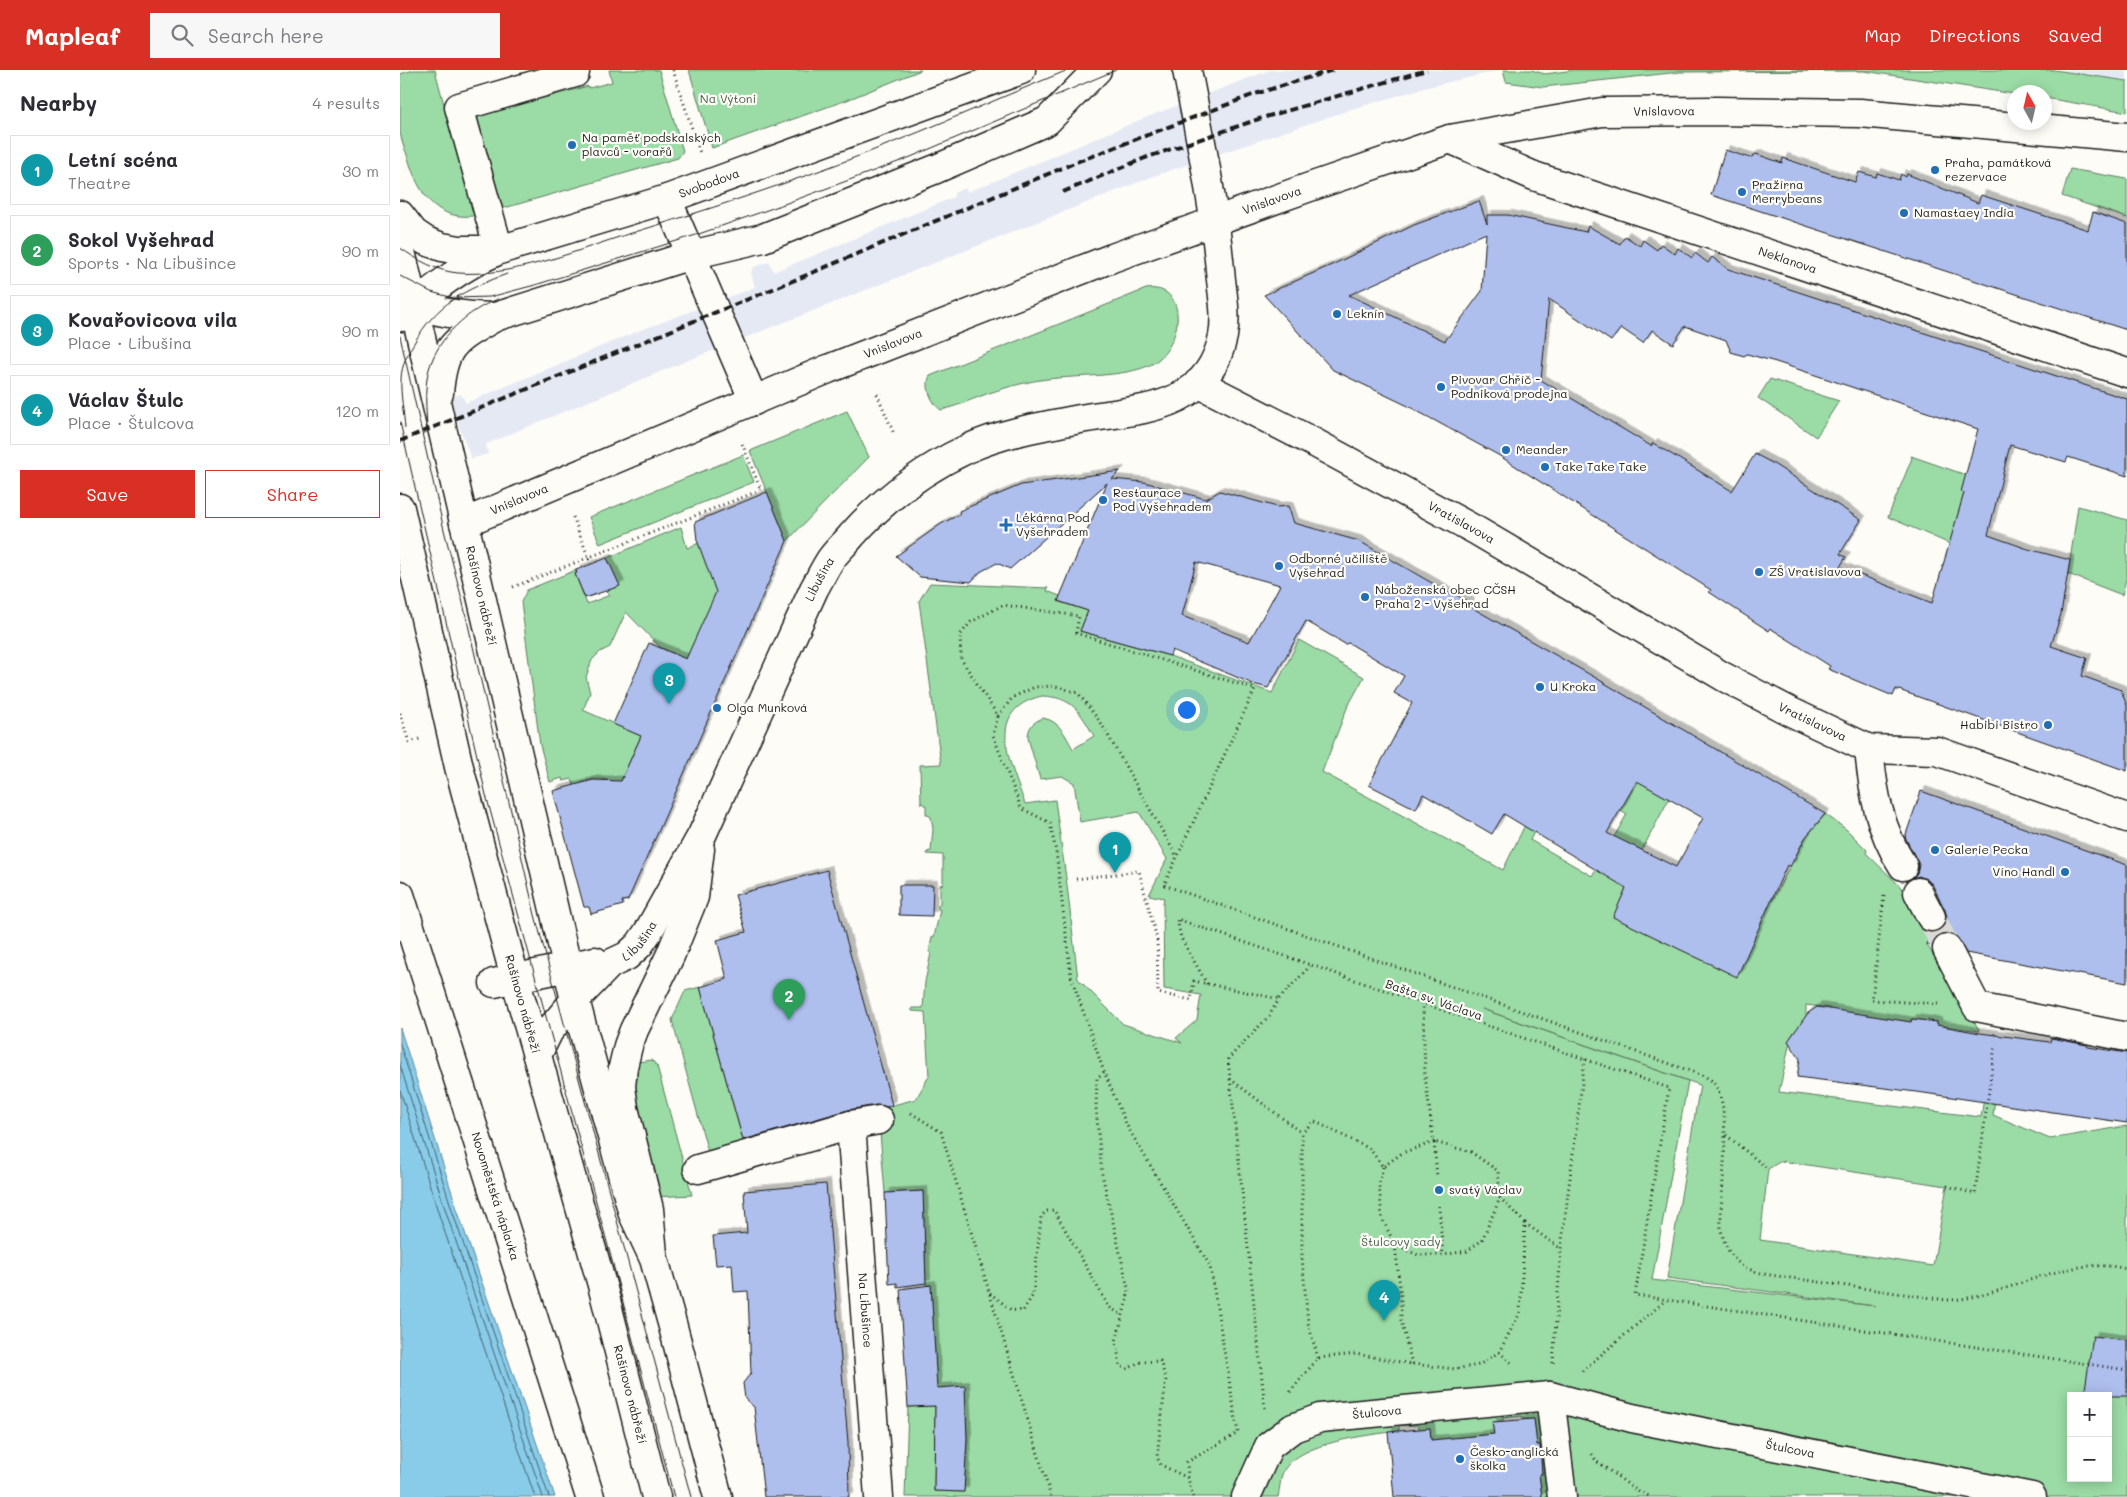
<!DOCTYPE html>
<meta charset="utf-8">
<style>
:root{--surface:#fff;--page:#f7f7f7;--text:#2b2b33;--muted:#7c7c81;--line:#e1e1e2;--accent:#d93025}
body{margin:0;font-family:Mali,sans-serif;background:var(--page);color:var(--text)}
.controls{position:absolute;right:15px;bottom:15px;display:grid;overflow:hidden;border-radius:0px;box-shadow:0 2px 12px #0003}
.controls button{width:45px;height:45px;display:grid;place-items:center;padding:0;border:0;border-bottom:1px solid var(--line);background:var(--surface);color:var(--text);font:25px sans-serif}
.compass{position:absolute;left:1607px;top:15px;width:45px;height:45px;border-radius:50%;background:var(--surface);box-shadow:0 2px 12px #0003;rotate:352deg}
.you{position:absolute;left:786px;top:639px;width:18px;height:18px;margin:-12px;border:4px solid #fff;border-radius:50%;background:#1a73e8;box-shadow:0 0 0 8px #1a73e833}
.badge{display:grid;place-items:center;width:32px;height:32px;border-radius:50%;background:var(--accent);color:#fff;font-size:16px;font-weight:700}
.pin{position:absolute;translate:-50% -41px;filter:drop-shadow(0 1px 2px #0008)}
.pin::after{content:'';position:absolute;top:26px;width:18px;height:15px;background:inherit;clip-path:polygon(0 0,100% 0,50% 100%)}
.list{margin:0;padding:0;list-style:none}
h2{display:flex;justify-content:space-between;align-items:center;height:65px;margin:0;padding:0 20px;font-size:21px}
h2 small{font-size:16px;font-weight:400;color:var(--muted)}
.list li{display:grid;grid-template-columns:32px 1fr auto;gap:15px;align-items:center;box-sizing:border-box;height:70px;margin:0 10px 10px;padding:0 10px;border:1px solid var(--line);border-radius:0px}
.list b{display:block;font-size:19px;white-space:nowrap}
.list p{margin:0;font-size:16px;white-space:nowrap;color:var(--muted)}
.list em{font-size:16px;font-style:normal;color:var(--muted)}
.actions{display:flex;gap:10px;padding:15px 20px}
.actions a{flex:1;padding:11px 0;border:1px solid var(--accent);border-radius:0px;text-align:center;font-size:18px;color:var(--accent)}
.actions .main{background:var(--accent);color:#fff}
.icon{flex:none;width:28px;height:28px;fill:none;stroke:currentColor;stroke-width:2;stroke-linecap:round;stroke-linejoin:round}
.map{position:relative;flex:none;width:1727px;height:1427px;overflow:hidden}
header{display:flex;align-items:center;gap:30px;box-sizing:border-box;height:70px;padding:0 25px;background:var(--accent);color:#fff}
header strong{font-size:24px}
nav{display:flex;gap:28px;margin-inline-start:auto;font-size:18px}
.search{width:350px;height:45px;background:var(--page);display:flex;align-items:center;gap:12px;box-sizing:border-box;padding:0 18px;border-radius:0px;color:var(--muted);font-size:19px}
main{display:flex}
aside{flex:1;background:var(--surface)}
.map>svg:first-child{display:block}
.built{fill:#e5e9f4}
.green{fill:#9bdba5;stroke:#5c7c60;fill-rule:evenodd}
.water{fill:#88cce9;stroke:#5d8697}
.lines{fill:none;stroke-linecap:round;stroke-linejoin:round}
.shore{stroke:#47626e;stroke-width:1}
.building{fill:#aebeed;stroke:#1c1c1c;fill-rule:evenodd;filter:url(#shadow)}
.minor-tunnel{stroke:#dbdad6;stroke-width:28;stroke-dasharray:28 14;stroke-linecap:butt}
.minor-casing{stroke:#1c1c1c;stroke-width:31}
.major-casing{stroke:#1c1c1c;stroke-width:31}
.path{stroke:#1c1c1c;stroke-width:3;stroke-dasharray:1 4;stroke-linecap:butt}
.minor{stroke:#fdfcf7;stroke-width:28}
.major{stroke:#fdfcf7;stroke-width:28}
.tram{stroke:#1c1c1c;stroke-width:1}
.rail{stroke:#1c1c1c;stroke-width:4;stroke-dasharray:8 4;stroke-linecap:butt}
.poi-dot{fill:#1f6fb2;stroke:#fdfcf7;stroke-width:2}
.labels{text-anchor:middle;stroke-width:4.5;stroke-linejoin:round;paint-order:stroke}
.park-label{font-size:12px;fill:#485f4c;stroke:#fdfcf7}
.street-label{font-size:12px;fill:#1c1c1c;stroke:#fdfcf7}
.poi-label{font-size:12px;fill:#1c1c1c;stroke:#fdfcf7;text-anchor:start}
</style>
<header>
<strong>Mapleaf</strong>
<div class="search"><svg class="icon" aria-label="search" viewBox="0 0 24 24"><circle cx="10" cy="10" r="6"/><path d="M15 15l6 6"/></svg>Search here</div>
<nav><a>Map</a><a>Directions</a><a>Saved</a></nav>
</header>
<main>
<aside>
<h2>Nearby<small>4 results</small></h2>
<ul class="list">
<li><span class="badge" style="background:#0f9aa8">1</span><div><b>Letní scéna</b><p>Theatre</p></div><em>30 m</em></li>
<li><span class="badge" style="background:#2e9e5b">2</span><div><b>Sokol Vyšehrad</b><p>Sports · Na Libušince</p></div><em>90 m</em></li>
<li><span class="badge" style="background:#0f9aa8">3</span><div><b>Kovařovicova vila</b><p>Place · Libušina</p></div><em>90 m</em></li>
<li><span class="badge" style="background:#0f9aa8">4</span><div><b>Václav Štulc</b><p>Place · Štulcova</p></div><em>120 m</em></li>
</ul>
<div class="actions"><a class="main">Save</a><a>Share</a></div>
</aside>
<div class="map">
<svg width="1727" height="1427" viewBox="0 0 1727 1427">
<defs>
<filter id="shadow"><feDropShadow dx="4.5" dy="-4.5" stdDeviation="0" flood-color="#0004"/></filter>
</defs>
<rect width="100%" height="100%" fill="#fdfcf7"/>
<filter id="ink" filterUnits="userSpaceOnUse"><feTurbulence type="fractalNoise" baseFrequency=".02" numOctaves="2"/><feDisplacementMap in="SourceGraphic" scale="10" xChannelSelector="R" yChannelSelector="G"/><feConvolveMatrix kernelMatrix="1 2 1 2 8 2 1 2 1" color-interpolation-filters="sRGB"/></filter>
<g filter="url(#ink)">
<path class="built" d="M870 0H1101L1024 18 952 39 754 106 284 292 86 374 88 384 71 389 49 328 61 324 66 333 236 262 355 217 351 203 354 197 369 192 374 202 554 127V123L565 118 568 122 747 47Z
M1654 0H1727V11Z"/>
<path class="green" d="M14 0H35L46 42 54 53 80 145C37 153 19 125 8 88 5 79 1 70 0 62 0 43 0 23 0 4Z
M209 0H259L283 81 278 88 94 141 70 48 188 16 189 18 212 12Z
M289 0H521L447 30 312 78Z
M1103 0H1131L1145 4 1174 0H1654L1727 11V42L1645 28 1644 22 1614 24 1464 1 1280 2 1143 17 1106 12Z
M1670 99 1727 109V148L1662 126Z
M746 219C791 213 783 279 750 295 723 308 672 305 640 310 621 313 600 319 581 326 568 331 555 337 541 340 532 334 524 316 530 306Z
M1370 309 1439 331 1416 367 1358 328Z
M447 341 469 387 387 471 350 381Z
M343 385 354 412 200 474 189 447Z
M1511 386 1569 406 1550 474 1488 447 1512 388Z
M1678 436 1727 450V505L1722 525 1668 504Z
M281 457 287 478 299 473 322 514 288 590 260 577 226 542 210 577 200 582 192 590 186 607 190 623 183 640 241 666 220 713C205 708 187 706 175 718L172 709 163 711 162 708 150 712 140 675 121 532 127 520 176 500 175 504 187 534 210 525 206 521 219 515 207 488Z
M530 513 648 518 647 521 660 526 659 532 688 541 680 561 770 586 872 623 899 570 964 607 947 638 922 702 1103 800 1126 753 1136 758 1130 770 1192 806 1227 744 1215 736 1231 706 1270 727 1242 780 1214 847 1367 840 1405 768 1425 744 1447 760 1467 780 1466 783 1500 816 1529 870 1527 875 1580 961 1537 955V952L1512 949 1511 952 1431 941 1430 938 1406 935V961L1394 962 1391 967 1379 1022 1581 1047 1594 963 1602 975 1593 1045 1650 1069 1727 1056V1427H1142L1139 1404H1142L1140 1375H1137L1134 1349H1123L1122 1346 1103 1348V1351L1093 1352 1094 1364 1031 1370 1030 1358 1019 1359 1018 1355 999 1356V1361C968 1365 901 1372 884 1400 880 1407 880 1419 878 1427H505L508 1337 535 1336 534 1421 564 1422 567 1369 565 1317 537 1318 531 1215H526L523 1121 485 1123 478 1039 516 1029 529 1006 525 942 512 941V938H523L525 912 531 883 529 882 532 867H534L540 840 538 839V835L540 834V815L543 814V785L527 784V782L531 781 533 759 531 747 526 744V735L521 733 520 695 541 694 519 531ZM642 626C673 627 680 642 694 666L673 679C665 665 660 651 643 648 633 652 628 657 628 668L640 709 662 706 674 713 680 752 739 742 767 789 749 825 764 828 763 833 764 919 801 925 797 950 776 968 782 973 723 954 678 909 667 815 655 730 625 734C612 696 582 640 642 626ZM1082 939 1300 1015 1267 1208 1475 1236 1252 1210 1288 1011ZM1381 1091 1547 1116 1533 1196 1360 1170 1368 1099ZM1671 1326H1708V1408H1671Z
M300 917 345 1077 309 1086 272 950 285 921Z
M252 990 257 996 292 1125 256 1127 234 1030 238 992Z"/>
<path class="water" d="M0 958 58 1142 155 1427H0Z"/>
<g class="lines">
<path class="shore" d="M0 974 53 1143 149 1427
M0 995 47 1145 143 1427
M0 1020 40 1148 135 1427"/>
</g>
<path class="building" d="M1325 80 1350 88 1356 84 1382 93 1383 88 1455 112 1459 102 1476 107 1477 103 1499 110 1501 104 1506 107 1507 104 1578 133 1581 125 1688 160 1693 142 1727 154V260L1311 125Z
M1079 131 1087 154V145H1108L1186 162 1188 156 1220 174 1225 166 1240 176 1243 170 1257 180 1261 174 1275 184 1278 178 1292 188 1295 183 1308 193 1312 187 1328 199 1727 329V406L1668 387 1666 392 1610 375 1588 465 1628 479 1670 490 1661 544 1651 576 1687 588 1682 606 1721 620 1727 636V701L1496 619 1493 626 1428 599 1430 596 1370 558 1369 561 1309 522 1311 520 1098 385 1006 335 933 300 864 225 936 193 1014 155ZM1086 163 1082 221 1045 271 949 225ZM1149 229 1211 271 1221 258 1243 273 1252 260 1273 274 1285 256 1326 270 1331 282 1344 286 1347 284 1376 292 1578 359 1561 422 1564 423 1532 533 1440 497 1446 487 1440 484 1461 450 1372 393 1355 384 1332 421 1253 373 1251 376 1141 310Z
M720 401 712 409 744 412 806 429 820 421 877 437 888 436 894 453 959 471 1051 524 1053 523 1070 533 1069 536 1196 608 1425 744 1405 768 1390 797 1387 795 1337 907 1213 847 1226 818 1104 744 1092 764 1023 724 1016 739 969 715 1012 633 994 623 1004 606 949 573 945 574 906 551 868 618 853 614 772 580 770 586 680 561 688 541 658 531 707 413 610 499 597 493 580 502 571 512 520 507 496 486 541 454 560 444 559 441 621 415ZM796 492 880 515 849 572 782 546ZM1237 711 1303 748 1276 797 1207 763Z
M367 422 387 471 228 830 222 831 223 835 191 844 189 837H184L153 721 193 710 221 711 241 666 213 654 249 573 286 589 316 522 297 470 295 452Z
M207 488 220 516 185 528 175 504 177 503 176 500Z
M1521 721 1727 795V913L1566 883 1556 866 1548 863 1539 865 1534 870 1532 876 1527 875 1529 862 1539 861 1544 855 1547 847 1545 840 1532 814 1526 809 1519 806 1513 808 1517 803 1519 795 1505 767Z
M427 800 492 1035 487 1037 476 1035 448 1040 343 1070 300 917 327 909 317 870 346 862 335 825Z
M499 815H533L532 846 499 845Z
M1417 937 1511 952 1512 949 1537 952V955L1580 963 1650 972 1651 968 1687 975 1688 977 1727 983V1053L1524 1023 1397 1007 1400 989 1388 971 1408 943Z
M426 1114 448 1372 449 1427H364L354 1337 345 1329 343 1313 351 1303 348 1221 334 1222 332 1194 316 1195 313 1166 347 1163 344 1121Z
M523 1121 526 1213 497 1217V1213L489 1214 485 1123Z
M531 1215 537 1318 565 1316 567 1369 564 1422 534 1421 535 1336 508 1337 500 1219Z
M1693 1266 1727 1270V1326H1684Z
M1134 1349 1137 1375H1140L1142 1404H1139L1142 1427H994L988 1362 1030 1358 1031 1370 1094 1364 1092 1352Z"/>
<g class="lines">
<path class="minor-tunnel" d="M1531 847 1547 879"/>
<defs>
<g id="minor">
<path id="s1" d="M1050 69 1134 106 1727 303"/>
<path d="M267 129 354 331"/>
<path d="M99 180 59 37 175 3V0"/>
<path id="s2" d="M798 313 915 373 1077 461 1324 607 1391 642 1469 679 1537 681 1727 748"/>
<path id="s3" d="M64 453 428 299 712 188 907 118 1050 69 1202 42 1316 41 1460 43 1727 67"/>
<path d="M1469 679C1473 722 1479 759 1503 796"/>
<path d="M1518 822 1531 847"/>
<path id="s4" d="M0 825 190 1427"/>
<path d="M1547 879 1577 937 1727 967"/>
<path d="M94 913 195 891"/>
<path id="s5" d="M137 985 149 961 175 930 210 894 227 886 239 875 248 862 302 765 414 519C419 510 424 500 429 492 435 482 445 474 452 465 485 428 522 400 567 379 601 363 643 356 680 349 739 339 808 341 823 266 827 244 822 223 820 200 814 133 800 67 787 0"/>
<path id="s6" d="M451 1055 479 1427"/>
<path d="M298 1099 451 1055 479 1050"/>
<path d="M253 1185 249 1139 224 1038 221 1017 223 997 228 976 234 960 270 886 294 827 300 779"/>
<path d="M1150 1326 1162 1427"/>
<path id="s7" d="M846 1427 869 1376 893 1358 920 1348 1150 1326 1232 1348 1632 1427"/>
</g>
<g id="major">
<path id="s8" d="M0 145 14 163 26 171 42 177 60 180H99L267 129 621 0"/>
<path id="s9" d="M0 177 175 930 233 1144 254 1189 272 1253 318 1427"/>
<path d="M1 231C36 242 58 246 95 247"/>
<path d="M2 247C29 221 61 197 95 182"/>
<path d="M39 323C43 274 55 270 95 247L291 185 363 168 536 99 647 51 697 0"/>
<path id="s10" d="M0 438 59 697 115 908 202 1215 256 1427"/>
</g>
</defs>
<use href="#minor" class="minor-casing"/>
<use href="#major" class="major-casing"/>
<path class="path" d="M273 0 300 83
M477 324 494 364
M173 447 191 494
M113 517 361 420 341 371
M0 643 9 672 20 669
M598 646 613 627 635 617 655 616 678 623 701 653 777 787
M676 809 739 801 757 869 758 923 791 930 794 911 879 929
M1484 826 1472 930 1538 934
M807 914 781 868 777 849 1269 1018 1235 1225 1727 1300
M704 1002 697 1008 696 1038 702 1104 729 1222 716 1271 720 1296 728 1299 739 1292 760 1291 766 1309 757 1387 761 1395 788 1408
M830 1009 902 1063
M511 1043 541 1062 651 1427
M1326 1065 1368 1099
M983 1097 979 1114 982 1148 995 1175 1018 1185H1043L1067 1181 1082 1170 1100 1128
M1547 1116 1575 1124 1595 975
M1039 1136 1043 1185
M1125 1153 1161 1179
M995 1175 1001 1226V1250L1012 1294
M590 1223 611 1240 623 1241 633 1225 641 1147 646 1141 654 1140 709 1237 722 1245
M1099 1282 1114 1295
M918 1288 908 1253 902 1187V1063L914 1051 970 1079 983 1097 1002 1083 1034 1072 1025 1006 1023 935
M1153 1293 1161 1179 1185 989
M1182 1301 1266 1230
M890 1322 918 1288 956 1284 1012 1294 1055 1299 1079 1295 1099 1282 1120 1243 1125 1153 1100 1128 1098 1101 1071 1082 1034 1072 1037 1107
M865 1338 828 989 869 946 879 929 910 896
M1192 1384 1196 1391 1239 1422 1252 1427
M793 1427 788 1408 787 1392 838 1363 810 1196 727 1056 704 1002 671 906 656 782 650 753 621 738 593 665 598 646 561 589 560 565 571 552 603 535 679 546 676 563 855 619 764 815 1296 1003C1302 1005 1309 1008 1313 1012 1335 1037 1319 1126 1321 1160 1328 1189 1341 1200 1370 1205L1546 1230C1608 1229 1663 1183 1727 1199"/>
<use href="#minor" class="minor"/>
<use href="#major" class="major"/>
<path class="tram" d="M0 178C18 190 36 201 58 203 111 207 170 183 219 167 304 141 387 114 469 82 536 56 602 27 668 0
M0 206 31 222 54 228 90 227 135 215 296 165 387 133 506 89 716 0
M0 266 44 460 63 533 135 845 291 1427
M0 352 86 725 214 1198 274 1427
M27 357C26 338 24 317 29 299 39 266 67 241 98 229
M5 358C4 343 0 324 1 308 2 295 7 284 14 273 37 233 64 220 107 204"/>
<path class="rail" d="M663 122 745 88 862 48 1027 0
M0 371 390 212 679 91 855 24 933 0"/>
</g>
</g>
<g class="poi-dot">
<circle cx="172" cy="75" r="5"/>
<circle cx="1535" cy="100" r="5"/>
<circle cx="1342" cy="122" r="5"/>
<circle cx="1504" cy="143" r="5"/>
<circle cx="937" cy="244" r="5"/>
<circle cx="1041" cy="317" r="5"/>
<circle cx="1106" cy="380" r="5"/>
<circle cx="1145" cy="397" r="5"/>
<circle cx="703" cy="430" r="5"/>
<path d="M603.5 447.5h5v5h5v5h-5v5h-5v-5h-5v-5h5z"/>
<circle cx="879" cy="496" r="5"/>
<circle cx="1359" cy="502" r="5"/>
<circle cx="965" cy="527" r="5"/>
<circle cx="1140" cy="617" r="5"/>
<circle cx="317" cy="638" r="5"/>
<circle cx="1648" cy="655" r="5"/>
<circle cx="1535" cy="780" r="5"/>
<circle cx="1665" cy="802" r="5"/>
<circle cx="1039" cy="1120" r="5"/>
<circle cx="1060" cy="1389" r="5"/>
</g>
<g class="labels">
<g class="park-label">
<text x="328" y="33">Na Výtoni</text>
<text x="1001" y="1176">Štulcovy sady</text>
</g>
<g class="street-label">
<text dy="4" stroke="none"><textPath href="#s3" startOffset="1275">Vnislavova</textPath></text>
<text dy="4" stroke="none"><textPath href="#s8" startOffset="332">Svobodova</textPath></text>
<text dy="4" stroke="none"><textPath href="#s3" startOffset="870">Vnislavova</textPath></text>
<text dy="4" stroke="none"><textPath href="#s1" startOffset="359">Neklanova</textPath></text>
<text dy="4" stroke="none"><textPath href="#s3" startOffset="465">Vnislavova</textPath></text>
<text dy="4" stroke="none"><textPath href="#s3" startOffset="60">Vnislavova</textPath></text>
<text dy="4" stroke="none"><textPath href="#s2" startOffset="298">Vratislavova</textPath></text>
<text dy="4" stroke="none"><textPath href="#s5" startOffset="561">Libušina</textPath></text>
<text dy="4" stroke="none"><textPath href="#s9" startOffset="358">Rašínovo nábřeží</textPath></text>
<text dy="4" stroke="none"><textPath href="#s2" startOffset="702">Vratislavova</textPath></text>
<text dy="4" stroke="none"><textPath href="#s5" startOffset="156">Libušina</textPath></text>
<text transform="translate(1034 930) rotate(19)" y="4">Bašta sv. Václava</text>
<text dy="4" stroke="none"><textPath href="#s10" startOffset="511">Rašínovo nábřeží</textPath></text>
<text dy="4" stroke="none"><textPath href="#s4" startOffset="316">Novoměstská náplavka</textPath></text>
<text dy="4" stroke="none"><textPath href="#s6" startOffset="186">Na Libušince</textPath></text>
<text dy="4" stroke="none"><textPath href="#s10" startOffset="916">Rašínovo nábřeží</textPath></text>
<text dy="4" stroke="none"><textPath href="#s7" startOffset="172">Štulcova</textPath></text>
<text dy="4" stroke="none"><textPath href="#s7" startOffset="592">Štulcova</textPath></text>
</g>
<g class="poi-label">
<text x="182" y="72">Na paměť podskalských<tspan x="182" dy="14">plavců - vorařů</tspan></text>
<text x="1545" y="97">Praha, památková<tspan x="1545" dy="14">rezervace</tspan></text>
<text x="1352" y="119">Pražírna<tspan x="1352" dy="14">Merrybeans</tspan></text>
<text x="1514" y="147">Namastaey India</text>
<text x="947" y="248">Leknín</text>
<text x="1051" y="314">Pivovar Chříč -<tspan x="1051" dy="14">Podniková prodejna</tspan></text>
<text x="1116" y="384">Meander</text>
<text x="1155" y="401">Take Take Take</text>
<text x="713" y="427">Restaurace<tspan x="713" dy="14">Pod Vyšehradem</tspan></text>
<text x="616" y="452">Lékárna Pod<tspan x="616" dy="14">Vyšehradem</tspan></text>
<text x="889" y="493">Odborné učiliště<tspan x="889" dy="14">Vyšehrad</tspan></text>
<text x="1369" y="506">ZŠ Vratislavova</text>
<text x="975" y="524">Náboženská obec CČSH<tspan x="975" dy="14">Praha 2 - Vyšehrad</tspan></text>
<text x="1150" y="621">U Kroka</text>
<text x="327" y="642">Olga Munková</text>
<text x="1638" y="659" text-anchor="end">Habibi Bistro</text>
<text x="1545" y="784">Galerie Pecka</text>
<text x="1655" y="806" text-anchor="end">Víno Handl</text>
<text x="1049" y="1124">svatý Václav</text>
<text x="1070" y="1386">Česko-anglická<tspan x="1070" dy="14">školka</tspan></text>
</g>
</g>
</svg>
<div class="controls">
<button>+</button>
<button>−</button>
</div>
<svg class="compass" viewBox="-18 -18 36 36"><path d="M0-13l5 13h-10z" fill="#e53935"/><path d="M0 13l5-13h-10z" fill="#7c7c81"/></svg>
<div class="you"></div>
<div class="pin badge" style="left:715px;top:803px;background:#0f9aa8">1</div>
<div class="pin badge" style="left:389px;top:950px;background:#2e9e5b">2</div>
<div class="pin badge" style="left:269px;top:634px;background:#0f9aa8">3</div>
<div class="pin badge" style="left:984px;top:1251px;background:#0f9aa8">4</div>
</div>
</main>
